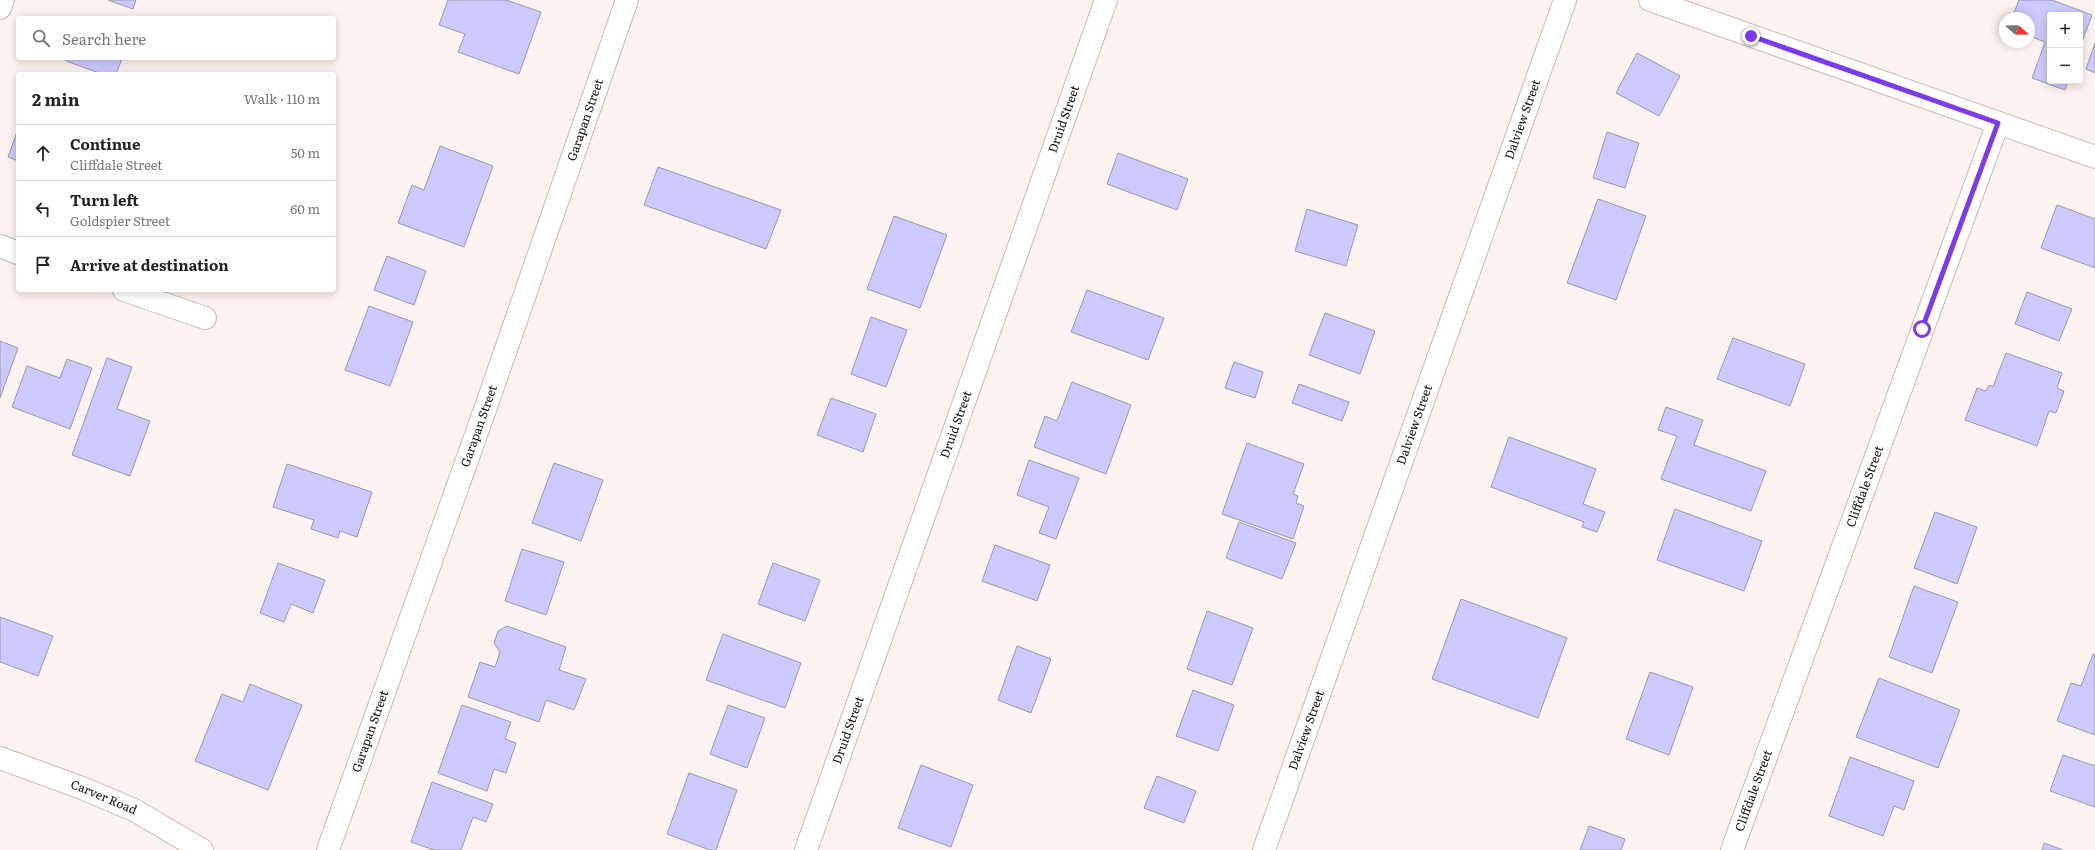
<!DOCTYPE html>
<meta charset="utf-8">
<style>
:root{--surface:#fff;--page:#f2f2f2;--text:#222;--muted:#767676;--line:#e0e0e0}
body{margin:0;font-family:Literata,serif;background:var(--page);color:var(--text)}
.controls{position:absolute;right:12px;top:12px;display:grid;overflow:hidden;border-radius:4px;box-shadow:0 2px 10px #0003}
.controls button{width:36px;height:36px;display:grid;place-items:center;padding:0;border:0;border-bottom:1px solid var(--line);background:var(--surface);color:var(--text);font:20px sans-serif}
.compass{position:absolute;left:1999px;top:12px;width:36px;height:36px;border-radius:50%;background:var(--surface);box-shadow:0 2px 10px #0003;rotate:110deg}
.stop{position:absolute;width:12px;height:12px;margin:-9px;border:3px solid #7c3aed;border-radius:50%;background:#fff}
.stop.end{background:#7c3aed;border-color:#fff;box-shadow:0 1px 4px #0008}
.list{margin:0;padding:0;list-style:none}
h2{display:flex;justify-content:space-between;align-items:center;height:52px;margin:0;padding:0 16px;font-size:17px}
h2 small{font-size:13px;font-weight:400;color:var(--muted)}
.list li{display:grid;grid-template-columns:26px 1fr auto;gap:12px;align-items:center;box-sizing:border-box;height:56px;padding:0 16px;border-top:1px solid var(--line)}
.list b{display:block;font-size:15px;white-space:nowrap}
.list p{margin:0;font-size:13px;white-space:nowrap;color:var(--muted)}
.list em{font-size:13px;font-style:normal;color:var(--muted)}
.icon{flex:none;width:22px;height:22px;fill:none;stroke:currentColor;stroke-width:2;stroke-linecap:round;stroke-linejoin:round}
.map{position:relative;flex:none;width:2095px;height:850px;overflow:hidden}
.search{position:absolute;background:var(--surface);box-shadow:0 2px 10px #0003;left:16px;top:16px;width:320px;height:44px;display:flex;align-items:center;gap:10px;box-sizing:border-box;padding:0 14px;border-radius:4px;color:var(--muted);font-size:15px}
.panel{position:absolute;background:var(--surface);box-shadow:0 2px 10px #0003;left:16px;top:72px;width:320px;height:220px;border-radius:4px}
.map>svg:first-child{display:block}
.building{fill:#cccaff;stroke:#9999ab}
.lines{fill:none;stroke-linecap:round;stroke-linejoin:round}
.street-casing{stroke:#cdb8af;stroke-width:24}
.secondary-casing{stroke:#cdb8af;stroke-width:24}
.street{stroke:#fff;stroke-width:22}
.secondary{stroke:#fff;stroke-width:22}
.route{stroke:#7c3aed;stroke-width:5}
.labels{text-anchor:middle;stroke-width:4;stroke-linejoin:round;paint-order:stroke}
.street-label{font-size:12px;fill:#130c09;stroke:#fff}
</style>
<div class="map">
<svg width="2095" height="850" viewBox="0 0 2095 850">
<rect width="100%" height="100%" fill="#fcf3f0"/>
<path class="building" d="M108 0H136L133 9Z
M448 0H506L541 12 519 74 458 52 465 34 439 25Z
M2019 0H2052L2092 15 2080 47V15H2050V81H2068L2065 90 2032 78 2045 42 2029 36V18H2012Z
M2095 43V73L2086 69Z
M1637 53 1680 76 1659 116 1616 93Z
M68 58H120L122 59 116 74H102L66 61Z
M18 129V161L8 157Z
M1607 132 1639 143 1625 188 1593 178Z
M440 146 493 166 464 247 398 223 412 185 424 190Z
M1118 153 1188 179 1177 210 1107 184Z
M658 167 781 210 766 249 644 205Z
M1598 199 1646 216 1616 300 1567 283Z
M2057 205 2095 219V268L2041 248Z
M1307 209 1358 225 1346 266 1295 251Z
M894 216 947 235 920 308 867 289Z
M387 256 426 271 414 305 374 290Z
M1087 290 1164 318 1148 360 1071 332Z
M2027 292 2072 309 2059 341 2015 324Z
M369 306 413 322 390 386 345 370Z
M1325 313 1375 331 1360 374 1309 355Z
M871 317 907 330 886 387 851 374Z
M1733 338 1805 364 1790 406 1717 379Z
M0 341 18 348 0 398Z
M2006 353 2062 373 2057 388 2064 391 2056 413 2049 411 2037 446 1965 420 1977 388 1986 391 1989 385 1993 387Z
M107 358 132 367 117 409 150 421 130 476 72 455Z
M67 359 92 368 70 429 12 407 27 366 60 378Z
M1234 362 1263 372 1255 398 1225 388Z
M1072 382 1131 405 1106 474 1034 447 1045 416 1057 421Z
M1299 384 1349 402 1342 421 1292 403Z
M831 398 876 414 863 452 817 435Z
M1666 407 1703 420 1694 445 1766 471 1751 511 1661 479 1677 436 1658 430Z
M1509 437 1596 469 1583 504 1605 512 1597 532 1582 527 1584 522 1491 487Z
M1247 443 1304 464 1293 494 1298 496 1296 503 1304 506 1293 539 1222 514Z
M1029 460 1079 478 1056 539 1039 533 1049 507 1017 495Z
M554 463 603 480 581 541 532 523Z
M287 464 372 492 357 537 340 531 338 538 311 529 314 520 273 507Z
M1675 509 1762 541 1744 591 1657 560Z
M1935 512 1977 527 1957 584 1914 568Z
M1239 522 1296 543 1282 579 1226 558Z
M995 545 1050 565 1037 601 982 581Z
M522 549 564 562 546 615 505 601Z
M278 563 325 580 313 613 291 604 284 622 260 613Z
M773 563 820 580 805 621 758 604Z
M1914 586 1958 602 1932 673 1889 657Z
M1461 599 1567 638 1538 718 1432 679Z
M1207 611 1253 628 1232 685 1187 669Z
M0 617 53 636 38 676 0 662Z
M507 626 566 647 559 670 586 679 574 710 546 700 539 722 468 697 480 662 495 667 500 652 494 643 498 631Z
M723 634 801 663 785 708 706 680Z
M1017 646 1051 659 1031 713 998 700Z
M2093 654 2095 655V735L2057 721 2071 683 2081 686Z
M1650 672 1693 687 1669 755 1626 739Z
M1879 678 1960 710 1938 768 1856 737Z
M250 684 302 705 268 790 195 761 222 694 243 702Z
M1193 690 1234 705 1218 751 1176 736Z
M462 705 511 722 505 739 516 743 506 773 494 769 487 791 438 773Z
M728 705 765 718 747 768 710 754Z
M2063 755 2095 766V807L2050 791Z
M1850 757 1914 781 1904 810 1894 806 1883 836 1829 816Z
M921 765 973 785 951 847 898 828Z
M689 773 737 790 716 850H710L667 834Z
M1157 776 1196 791 1184 823 1144 808Z
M432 782 493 804 486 822 473 817 461 850H434L411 842Z
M1589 826 1625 839 1621 850H1580Z
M2044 843 2063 850H2042Z"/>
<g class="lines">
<defs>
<g id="street">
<path d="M1650 0 2095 157"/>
<path d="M0 8 3 0"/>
<path d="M0 246 18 253"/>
<path d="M124 290 205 318"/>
<path id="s1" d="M328 850 487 404 627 0"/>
<path id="s2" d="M806 850 1106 0"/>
<path id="s3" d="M1264 850 1565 0"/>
<path id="s4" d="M1732 850 1998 123"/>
</g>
<g id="secondary">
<path id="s5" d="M0 758 82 788 134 810 202 850"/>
</g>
</defs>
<use href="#street" class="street-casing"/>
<use href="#secondary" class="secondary-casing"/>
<use href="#street" class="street"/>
<use href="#secondary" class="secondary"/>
</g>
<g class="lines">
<path class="route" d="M1751 36 1998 123 1922 329"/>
</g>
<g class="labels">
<g class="street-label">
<text dy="4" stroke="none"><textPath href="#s2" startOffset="775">Druid Street</textPath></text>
<text dy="4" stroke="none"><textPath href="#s1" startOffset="774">Garapan Street</textPath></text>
<text dy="4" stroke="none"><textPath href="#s3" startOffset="775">Dalview Street</textPath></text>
<text dy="4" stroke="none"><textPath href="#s2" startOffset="451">Druid Street</textPath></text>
<text dy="4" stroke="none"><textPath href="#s3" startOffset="451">Dalview Street</textPath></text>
<text dy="4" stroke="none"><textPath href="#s1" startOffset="450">Garapan Street</textPath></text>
<text dy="4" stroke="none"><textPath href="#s4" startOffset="387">Cliffdale Street</textPath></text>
<text dy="4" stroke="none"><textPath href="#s3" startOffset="127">Dalview Street</textPath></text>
<text dy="4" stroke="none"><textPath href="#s1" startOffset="126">Garapan Street</textPath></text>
<text dy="4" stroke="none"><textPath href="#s2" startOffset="127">Druid Street</textPath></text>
<text dy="4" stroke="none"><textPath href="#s4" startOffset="63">Cliffdale Street</textPath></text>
<text dy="4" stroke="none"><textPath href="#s5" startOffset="111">Carver Road</textPath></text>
</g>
</g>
</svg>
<div class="controls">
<button>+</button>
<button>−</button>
</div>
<svg class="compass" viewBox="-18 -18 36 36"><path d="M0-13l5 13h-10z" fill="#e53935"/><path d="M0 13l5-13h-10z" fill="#767676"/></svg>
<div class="stop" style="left:1922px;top:329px"></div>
<div class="stop end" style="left:1751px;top:36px"></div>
<div class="search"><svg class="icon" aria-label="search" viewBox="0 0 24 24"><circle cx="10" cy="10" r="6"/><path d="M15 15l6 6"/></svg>Search here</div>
<section class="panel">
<h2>2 min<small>Walk · 110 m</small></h2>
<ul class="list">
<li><svg class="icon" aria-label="ahead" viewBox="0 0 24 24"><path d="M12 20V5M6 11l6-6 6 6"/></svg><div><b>Continue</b><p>Cliffdale Street</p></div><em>50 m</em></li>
<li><svg class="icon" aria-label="left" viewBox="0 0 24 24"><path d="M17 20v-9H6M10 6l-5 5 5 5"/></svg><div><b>Turn left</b><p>Goldspier Street</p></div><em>60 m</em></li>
<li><svg class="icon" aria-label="arrive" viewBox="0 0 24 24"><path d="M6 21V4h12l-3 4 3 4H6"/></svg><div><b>Arrive at destination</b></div></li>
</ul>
</section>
</div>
